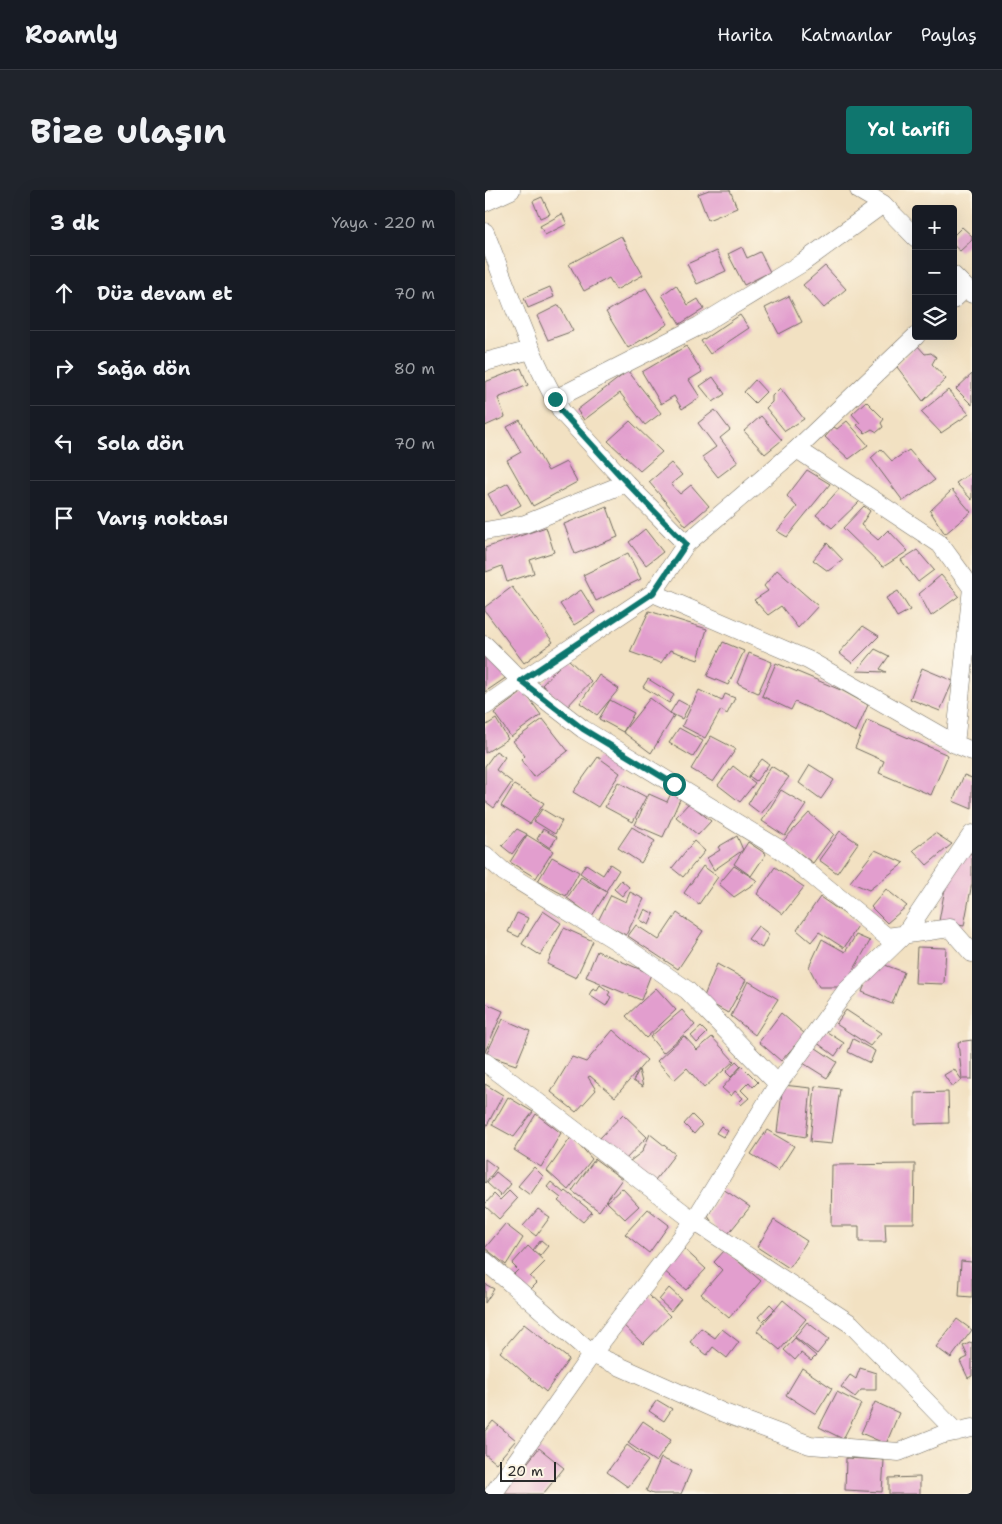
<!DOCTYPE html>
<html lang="tr">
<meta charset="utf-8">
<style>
:root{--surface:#171b24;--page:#20242c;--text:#f1f3f6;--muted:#9ea1a6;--line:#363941;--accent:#0f766e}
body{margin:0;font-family:"Shantell Sans",sans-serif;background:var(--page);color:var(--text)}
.controls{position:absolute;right:15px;top:15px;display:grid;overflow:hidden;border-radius:5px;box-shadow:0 5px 20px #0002}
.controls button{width:45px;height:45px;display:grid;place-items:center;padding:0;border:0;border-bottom:1px solid var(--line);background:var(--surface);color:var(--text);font:25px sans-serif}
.scale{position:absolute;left:15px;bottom:12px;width:56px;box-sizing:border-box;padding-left:5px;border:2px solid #2b2b2b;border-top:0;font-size:14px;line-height:18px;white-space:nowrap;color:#2b2b2b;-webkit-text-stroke:4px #fcf5e5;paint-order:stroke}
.stop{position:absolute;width:15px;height:15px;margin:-11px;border:4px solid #0f766e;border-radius:50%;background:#fff}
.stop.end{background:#0f766e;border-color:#fff;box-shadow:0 1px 5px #0008}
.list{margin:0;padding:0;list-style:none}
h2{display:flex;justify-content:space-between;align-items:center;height:65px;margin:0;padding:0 20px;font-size:21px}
h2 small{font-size:16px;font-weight:400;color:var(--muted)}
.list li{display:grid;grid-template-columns:32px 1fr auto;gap:15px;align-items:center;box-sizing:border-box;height:75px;padding:0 20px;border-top:1px solid var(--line)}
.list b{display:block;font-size:19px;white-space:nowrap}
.list em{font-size:16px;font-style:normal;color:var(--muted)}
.icon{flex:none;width:28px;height:28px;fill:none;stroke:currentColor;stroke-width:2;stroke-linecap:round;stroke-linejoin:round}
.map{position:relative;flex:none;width:487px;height:1304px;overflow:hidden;border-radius:5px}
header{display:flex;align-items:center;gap:30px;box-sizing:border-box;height:70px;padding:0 25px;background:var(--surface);border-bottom:1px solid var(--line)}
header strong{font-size:24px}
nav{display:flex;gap:28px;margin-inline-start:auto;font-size:18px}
.intro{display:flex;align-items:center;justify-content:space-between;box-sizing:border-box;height:120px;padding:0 30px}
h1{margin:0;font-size:35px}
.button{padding:12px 22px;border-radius:5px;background:var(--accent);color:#fff;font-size:18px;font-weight:700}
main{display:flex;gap:30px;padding:0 30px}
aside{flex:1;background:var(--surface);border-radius:5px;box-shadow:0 5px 20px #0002}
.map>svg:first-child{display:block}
.building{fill:#e29ece}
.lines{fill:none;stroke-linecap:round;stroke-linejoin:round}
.street-casing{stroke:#716b60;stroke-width:19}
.street{stroke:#fff;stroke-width:18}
.route{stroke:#0f766e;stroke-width:6}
</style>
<header>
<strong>Roamly</strong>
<nav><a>Harita</a><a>Katmanlar</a><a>Paylaş</a></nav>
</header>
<div class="intro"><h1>Bize ulaşın</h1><a class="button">Yol tarifi</a></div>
<main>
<aside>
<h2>3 dk<small>Yaya · 220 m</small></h2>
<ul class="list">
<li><svg class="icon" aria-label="ahead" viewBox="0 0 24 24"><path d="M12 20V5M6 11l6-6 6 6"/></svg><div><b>Düz devam et</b></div><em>70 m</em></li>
<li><svg class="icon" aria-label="right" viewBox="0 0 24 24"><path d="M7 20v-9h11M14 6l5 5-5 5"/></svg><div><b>Sağa dön</b></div><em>80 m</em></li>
<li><svg class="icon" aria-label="left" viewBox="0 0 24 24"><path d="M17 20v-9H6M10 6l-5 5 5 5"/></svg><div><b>Sola dön</b></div><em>70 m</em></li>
<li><svg class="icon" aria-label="arrive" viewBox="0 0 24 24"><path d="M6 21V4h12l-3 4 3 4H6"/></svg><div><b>Varış noktası</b></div></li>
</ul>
</aside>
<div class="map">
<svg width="487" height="1304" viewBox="0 0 487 1304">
<rect width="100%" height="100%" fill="#fcf5e5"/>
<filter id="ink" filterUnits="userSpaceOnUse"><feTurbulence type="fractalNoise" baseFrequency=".02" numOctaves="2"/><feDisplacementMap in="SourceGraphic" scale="10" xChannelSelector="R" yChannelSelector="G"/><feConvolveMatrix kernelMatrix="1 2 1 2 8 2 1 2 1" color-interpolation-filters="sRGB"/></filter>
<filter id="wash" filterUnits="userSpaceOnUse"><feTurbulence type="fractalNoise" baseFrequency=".0096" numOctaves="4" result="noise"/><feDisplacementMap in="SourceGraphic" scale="20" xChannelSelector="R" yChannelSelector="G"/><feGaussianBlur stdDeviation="1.12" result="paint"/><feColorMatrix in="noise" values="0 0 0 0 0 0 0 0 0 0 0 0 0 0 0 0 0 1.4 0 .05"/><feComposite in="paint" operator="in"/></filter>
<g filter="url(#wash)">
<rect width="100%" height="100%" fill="#f2e1c2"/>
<g id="blocks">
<path class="building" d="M224 0H245L252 18 223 30 213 4Z
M57 7 65 24 55 28 48 11Z
M77 24 82 34 60 45 55 36Z
M477 37 487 46V50L475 61 468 55V46Z
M136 46 158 85 131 100 124 88 99 101 84 74Z
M257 57 262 68 275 62 285 82 259 95 243 64Z
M231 61 241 81 212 94 202 74Z
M340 76 361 99 339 118 318 95Z
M191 95 203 115 213 109 219 119 195 134 177 105Z
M65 97 69 107 43 118 39 108Z
M161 98 183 134 143 158 121 122Z
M304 106 317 132 294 144 280 118Z
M74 115 88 141 63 150 52 126Z
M255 125 264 138 225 164 216 151Z
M432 155 440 164 446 163 451 167 447 174 461 189 438 211 412 177Z
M201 156 217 182 204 190 215 207 197 219 189 206 176 214 157 182Z
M36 178 43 195 13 208 20 227 0 236V192Z
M143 181 176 223 160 235 135 203 99 230 92 220Z
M487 184V215L471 199Z
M228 187 240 204 228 212 215 196Z
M270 190 281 202 270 213 259 202Z
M295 198 319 229 300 241 281 218 287 212V206Z
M463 200 484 224 456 243 436 222Z
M381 211 399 229 396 233 398 237 392 242 387 239 380 243 372 235 375 233 367 224Z
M230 220 245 240 235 248 253 272 233 287 217 267 231 257 213 233Z
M276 226 297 250 280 264 259 241Z
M35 230 63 281 81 272 92 292 48 316 22 270 36 262 22 237Z
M145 231 177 262 155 281 123 251Z
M362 231 383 255 364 269 340 247 349 237 352 239Z
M396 259 407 271 424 260 450 290 418 311 386 268Z
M186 273 197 285 186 294 195 304 206 295 224 316 201 336 164 292Z
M322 280 345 294 302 347 292 341 312 317 302 306Z
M487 282V310L471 293Z
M23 293 36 315 15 326 3 304Z
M355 298 375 311 347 338 331 325Z
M467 300 486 322 460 344 445 321Z
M379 316 385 321 376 335 393 350 403 340 423 361 398 377 358 338Z
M122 317 133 347 90 364 79 334Z
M61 337 69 362 45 370 49 383 22 392 17 376 1 382 0 358Z
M160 339 178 362 161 375 144 352Z
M342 353 358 370 343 381 328 370Z
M432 360 449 380 433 392 416 370Z
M143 363 156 389 111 411 98 385Z
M292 380 333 416 313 438 296 416 283 425 269 410 283 401 279 396Z
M456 385 474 406 446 426 434 404Z
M27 397 68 452 39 473 0 421V417Z
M96 400 110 422 89 435 75 414Z
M413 401 425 420 412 427 401 408Z
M164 421 222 439 213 470 185 460 176 473 145 462Z
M378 436 394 446 367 473 354 463Z
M238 452 259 461 243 495 222 486Z
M390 459 404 466 395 479 401 482 372 481Z
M264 463 287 472 273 503 252 493Z
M0 465 22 487 0 502Z
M82 468 106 491 82 517 57 495Z
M291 473 358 501 383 515 371 542 343 527 310 512 306 520 277 506Z
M437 478 468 491 455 521 425 509Z
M114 485 134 499 112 525 95 513Z
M163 489 189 505 184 513 158 497Z
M214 500 237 511 240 504 250 508 242 524 236 520 220 548 197 536Z
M39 501 56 525 26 547 9 523Z
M165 508 189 526 166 563 138 542 114 529 125 510 149 523 138 542Z
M193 510 204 516 197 529 185 523Z
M11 529 23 549 0 563V536Z
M58 529 83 561 49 587 36 570 40 566 28 551Z
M382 530 463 565 446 605 394 583 399 571 370 558Z
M194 538 218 551 208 567 184 553Z
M226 546 251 559 228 592 206 579Z
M11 561 20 567 11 580 27 592 9 618 0 611V576Z
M113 567 135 583 113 617 88 602Z
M277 569 284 574 271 591 264 586Z
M325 575 349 590 336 609 314 593Z
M248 576 270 593 255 612 233 595Z
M286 576 304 587 276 624 263 614Z
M479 585 487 588V619L468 611Z
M133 592 161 607 148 632 120 617Z
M29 595 59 613 45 634 16 616Z
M296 600 321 615 300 646 277 631Z
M186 603 196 607 178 647 150 635 164 604 182 612Z
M204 613 226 631 213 645 191 627Z
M57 619 77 631 70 644 49 631Z
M324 623 349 644 328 673 298 651Z
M147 637 170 651 156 673 133 658Z
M32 639 42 644 27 664 17 656Z
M58 639 72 647 65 658 52 649Z
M355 641 373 653 352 683 334 670Z
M450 643 467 654 442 675 428 660Z
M42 645 68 661 51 688 25 672Z
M252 646 258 660 263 652 281 664 266 686 249 674 258 660 229 680 222 668 235 660 233 657Z
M209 651 220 661 198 687 187 678Z
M390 660 419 673 384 700 365 692Z
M467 660 487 664V693L479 736 454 731Z
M67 667 94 682 81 706 53 691Z
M101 674 118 685 125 674 134 680 121 701 95 683Z
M218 676 233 687 214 714 199 703Z
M249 676 273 691 249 707 234 694Z
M290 677 319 697 298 724 272 704Z
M96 687 122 702 107 726 82 708Z
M136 690 144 697 137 706 129 699Z
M401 699 422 716 402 733 386 717Z
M145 702 159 709 141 745 113 731 126 705 141 712Z
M335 707 374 734 359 758 334 742 326 752 312 740Z
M160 719 169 724 164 735 155 730Z
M58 721 76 733 55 765 37 754Z
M32 723 43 728 34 747 23 742Z
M192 723 218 741 193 779 143 746 151 735 174 750Z
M273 736 284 744 277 758 263 749Z
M79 738 108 751 91 788 62 774Z
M371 745 385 751 359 797H334L324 777 337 749 360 762Z
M432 757 461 758 459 794 430 793Z
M112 761 166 784 156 810 101 787Z
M389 771 419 782 407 814 377 802Z
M232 774 261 790 243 823 218 809Z
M263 791 293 809 270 845 246 826Z
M115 795 125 802 123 805 126 807 121 816 104 805 108 798 112 800Z
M171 798 191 820 161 848 141 826Z
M0 813 18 821 0 862Z
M197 820 210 835 178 863 165 847Z
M361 820 396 843 385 856 351 834Z
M296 823 320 844 296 871 274 852Z
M18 829 45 841 31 875 1 865Z
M216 837 222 843 212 853 206 846Z
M128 840 162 870 130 907 105 886 103 887 111 900 91 922 66 902 87 867 101 872Z
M339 840 359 853 350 866 331 852Z
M199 846 212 860 227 847 249 871 219 898 202 878 189 890 172 871Z
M368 849 390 861 385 873 363 862Z
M487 850V889H477L473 852Z
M328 856 352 872 342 888 318 873Z
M251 871 256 876 246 887 241 882Z
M257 876 273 892 268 897 264 892 256 900 264 908 256 915 254 912 258 908 250 901 246 906 237 898Z
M469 879 477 890 467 897 459 885Z
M154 880 158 897 148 891Z
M0 894 18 905 0 939Z
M298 895 326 898 321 947 292 942Z
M330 896 355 899 347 954 325 952Z
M463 902 464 933 430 934V903Z
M23 907 48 922 29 947 7 935Z
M51 924 76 943 56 977 29 960Z
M138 924 162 947 138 972 114 949Z
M207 925 217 935 209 944 199 934Z
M236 936 243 941 238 947 231 943Z
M282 940 309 956 293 981 266 964Z
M165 944 190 964 167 994 141 974 157 962Z
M87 946 107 969 83 1000 62 981Z
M0 969 12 978 0 993Z
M110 969 137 989 114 1021 87 1001Z
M430 974 429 1033H400L401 1052H374V1036H346L347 975Z
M49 977 58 986 45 1005 33 996Z
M11 982 26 994 16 1006 2 993Z
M66 992 79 1003 81 1001 107 1022 98 1032 73 1011 76 1008 62 997Z
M137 998 154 1016 140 1029 122 1012Z
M238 999 265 1017 238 1050 223 1026Z
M24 1001 32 1009 14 1029 0 1016V1014L9 1004 15 1010Z
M53 1019 65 1027 51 1046 38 1036Z
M163 1019 184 1035 164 1063 140 1044Z
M289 1030 322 1051 304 1078 272 1057Z
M20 1034 38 1048 21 1075 0 1058Z
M56 1050 63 1056 55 1066 48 1060Z
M43 1056 60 1072 45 1087 52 1093 41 1104 25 1088 33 1080 27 1074Z
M197 1057 221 1079 201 1100 177 1079Z
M240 1060 276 1091 244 1128 216 1104 237 1080 229 1072Z
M476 1071 487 1072V1107L474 1106Z
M0 1094 9 1099 0 1113Z
M184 1098 196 1109 186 1121 174 1110Z
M163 1105 185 1126 158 1154 136 1133Z
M298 1110 321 1129 295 1160 272 1141Z
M285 1114 290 1119 278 1131 273 1127Z
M472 1129 487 1140 466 1168 451 1157Z
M322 1132 344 1149 332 1164 310 1147Z
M39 1134 84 1169 61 1202 15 1162Z
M216 1138 230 1148 237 1139 254 1152 242 1168 228 1157 222 1165 205 1152Z
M310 1148 331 1166 326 1171 316 1163 310 1170 299 1160Z
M487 1152V1186L483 1188 475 1171 483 1167 478 1156Z
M317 1178 347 1198 331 1224 301 1205Z
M375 1178 391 1183V1200H376L370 1207 356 1197 365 1185 371 1189Z
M352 1202 376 1214 358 1249 334 1237Z
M172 1210 187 1219 179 1231 164 1221Z
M390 1212 414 1223 401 1254 376 1243Z
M8 1231 31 1250 11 1273 0 1264V1241Z
M158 1231 186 1250 171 1272 143 1253Z
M142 1255 163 1271 143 1297 122 1282Z
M54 1258 79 1278 58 1304H18Z
M176 1268 206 1281 196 1304H168L161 1301Z
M361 1268 399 1270 397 1302 360 1300Z
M435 1287V1304H404V1288Z"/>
</g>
</g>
<g filter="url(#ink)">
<use href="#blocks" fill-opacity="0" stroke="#716b60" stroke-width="1"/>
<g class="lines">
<defs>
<path id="street" d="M374 0 398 14 431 48
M0 12 26 0
M0 42C24 102 44 165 77 222L141 293
M468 85 481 98
M468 110 481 98 487 104
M0 172 46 160
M70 209 214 136 317 73 398 14
M312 259 455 354 487 398 470 554 487 561
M0 341 40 334 141 293 201 354
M168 403 323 470 470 554
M0 455 36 491 98 539 296 660 402 747 465 738 487 763
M0 516 36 491 168 403 201 354 312 259 431 146
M0 665 19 682 133 752 202 800 293 894
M0 872 209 1031 366 1134 471 1242
M0 1071 107 1164 239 1223 325 1255 414 1262 456 1245 487 1238
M8 1304 107 1164 209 1031 293 894 360 802 420 744 487 644"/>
</defs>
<use href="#street" class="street-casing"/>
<use href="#street" class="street"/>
</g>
</g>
<g class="lines" filter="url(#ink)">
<path class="route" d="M70 209 77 222 142 293 201 354 168 403 36 491 98 539 189 594"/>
</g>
</svg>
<div class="controls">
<button>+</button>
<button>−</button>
<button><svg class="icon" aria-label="layers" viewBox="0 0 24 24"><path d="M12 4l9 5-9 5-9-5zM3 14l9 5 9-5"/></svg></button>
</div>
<div class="scale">20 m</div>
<div class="stop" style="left:189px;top:594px"></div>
<div class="stop end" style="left:70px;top:209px"></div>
</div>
</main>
